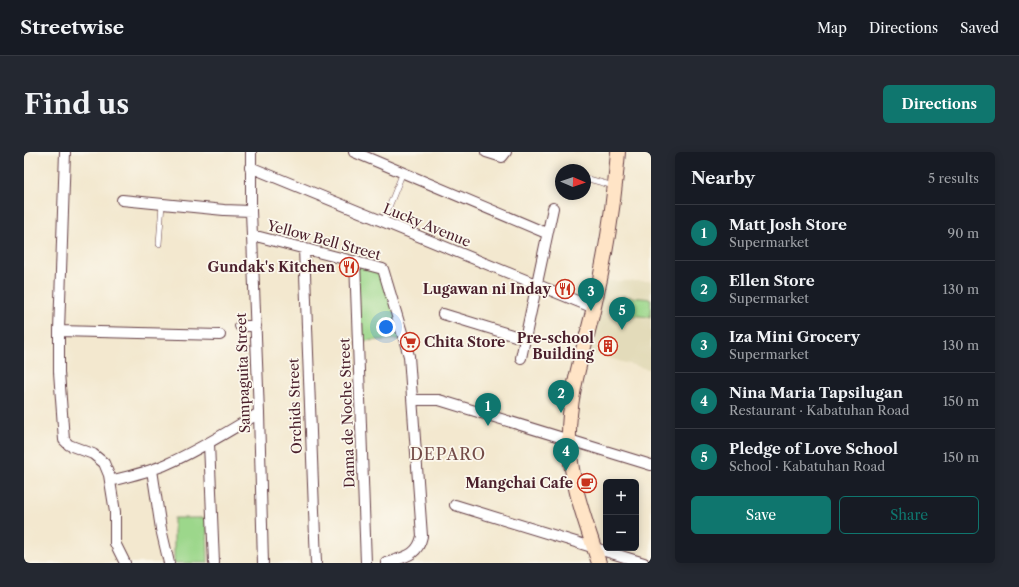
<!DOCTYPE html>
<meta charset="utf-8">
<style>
:root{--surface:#171b24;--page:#242831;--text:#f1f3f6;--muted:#9ea1a6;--line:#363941;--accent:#0f766e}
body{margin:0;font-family:"Libre Caslon Text",serif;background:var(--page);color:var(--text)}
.controls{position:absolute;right:12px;bottom:12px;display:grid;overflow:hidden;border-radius:6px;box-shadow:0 2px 10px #0003}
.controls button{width:36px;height:36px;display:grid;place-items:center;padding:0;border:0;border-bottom:1px solid var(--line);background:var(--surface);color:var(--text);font:20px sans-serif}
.compass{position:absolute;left:531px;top:12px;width:36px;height:36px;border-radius:50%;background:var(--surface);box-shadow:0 2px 10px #0003;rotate:92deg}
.you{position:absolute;left:362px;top:175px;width:14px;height:14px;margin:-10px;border:3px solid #fff;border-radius:50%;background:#1a73e8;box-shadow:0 0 0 6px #1a73e833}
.badge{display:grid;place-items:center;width:26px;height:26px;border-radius:50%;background:var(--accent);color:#fff;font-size:13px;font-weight:700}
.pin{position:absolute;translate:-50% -33px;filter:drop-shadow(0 1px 2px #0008)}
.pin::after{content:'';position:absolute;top:21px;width:14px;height:12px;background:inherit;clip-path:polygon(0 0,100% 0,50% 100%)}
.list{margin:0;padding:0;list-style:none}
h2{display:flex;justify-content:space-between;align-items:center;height:52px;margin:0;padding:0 16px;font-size:17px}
h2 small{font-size:13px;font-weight:400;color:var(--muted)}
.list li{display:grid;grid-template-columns:26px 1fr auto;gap:12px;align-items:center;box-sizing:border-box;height:56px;padding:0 16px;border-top:1px solid var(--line)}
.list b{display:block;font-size:15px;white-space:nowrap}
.list p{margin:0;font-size:13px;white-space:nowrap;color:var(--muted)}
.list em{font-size:13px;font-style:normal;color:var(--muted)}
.actions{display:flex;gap:8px;padding:12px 16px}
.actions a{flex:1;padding:9px 0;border:1px solid var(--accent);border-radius:6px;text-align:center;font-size:14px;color:var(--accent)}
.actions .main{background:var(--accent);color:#fff}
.map{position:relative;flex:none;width:627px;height:411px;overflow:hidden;border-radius:6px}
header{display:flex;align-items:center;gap:24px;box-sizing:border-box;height:56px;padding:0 20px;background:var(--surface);border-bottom:1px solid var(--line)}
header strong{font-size:19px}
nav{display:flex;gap:22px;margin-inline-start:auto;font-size:14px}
.intro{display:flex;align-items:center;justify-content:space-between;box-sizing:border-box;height:96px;padding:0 24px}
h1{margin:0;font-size:28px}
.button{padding:10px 18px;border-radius:6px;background:var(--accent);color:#fff;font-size:14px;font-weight:700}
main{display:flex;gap:24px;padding:0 24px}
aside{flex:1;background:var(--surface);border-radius:6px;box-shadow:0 2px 10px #0003}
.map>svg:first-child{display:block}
.built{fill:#e3dbba}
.green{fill:#9cd78b;stroke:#737b5b}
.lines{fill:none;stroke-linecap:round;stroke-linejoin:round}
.lane-casing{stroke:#633d44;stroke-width:6}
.street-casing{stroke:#633d44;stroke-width:12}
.secondary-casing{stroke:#633d44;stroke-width:16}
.lane{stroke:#fff;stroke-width:5}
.street{stroke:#fff;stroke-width:10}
.secondary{stroke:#ffe4c6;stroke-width:14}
.labels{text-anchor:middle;stroke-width:3.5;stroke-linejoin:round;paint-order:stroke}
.street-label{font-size:14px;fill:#4a1f2b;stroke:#fbf7ec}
.poi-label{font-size:14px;font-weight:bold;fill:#4a1f2b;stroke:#fbf7ec;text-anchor:end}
.quarter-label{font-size:16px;letter-spacing:1px;fill:#744c48;stroke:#fbf7ec}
</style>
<header>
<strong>Streetwise</strong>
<nav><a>Map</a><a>Directions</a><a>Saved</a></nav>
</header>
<div class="intro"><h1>Find us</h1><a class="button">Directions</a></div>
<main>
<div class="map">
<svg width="627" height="411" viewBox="0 0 627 411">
<rect width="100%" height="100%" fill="#fbf7ec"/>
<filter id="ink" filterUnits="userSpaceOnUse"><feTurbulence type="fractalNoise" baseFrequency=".025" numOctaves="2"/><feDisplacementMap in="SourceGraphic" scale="8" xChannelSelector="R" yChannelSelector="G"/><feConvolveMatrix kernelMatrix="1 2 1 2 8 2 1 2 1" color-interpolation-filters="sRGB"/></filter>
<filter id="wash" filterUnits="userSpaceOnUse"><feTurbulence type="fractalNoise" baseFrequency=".012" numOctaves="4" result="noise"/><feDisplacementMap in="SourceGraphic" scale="16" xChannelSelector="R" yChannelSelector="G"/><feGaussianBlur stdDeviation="0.9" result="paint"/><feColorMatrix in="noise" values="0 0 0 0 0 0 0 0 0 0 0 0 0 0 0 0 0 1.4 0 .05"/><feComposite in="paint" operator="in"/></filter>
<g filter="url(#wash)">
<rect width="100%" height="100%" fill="#f3e8cf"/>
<path class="built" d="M579 129H627V218L562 200Z"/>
<path class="green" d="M332 111 358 118 379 187 336 189Z
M598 144 627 147 626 165 596 162Z
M150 366H183L184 411H150Z"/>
</g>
<g filter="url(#ink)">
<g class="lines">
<defs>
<path id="lane" d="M561 26 590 34
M359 70 379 20
M135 92 138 52"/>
<path id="street" d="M41 0 35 179V220L40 288 45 293 69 302 80 311 85 323 91 360V391L101 411
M227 0V59L235 261 239 411
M330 0 522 81
M462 0 478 5 482 0
M226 15 570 156
M98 48 200 58 227 59
M228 83 359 117 385 204 398 384C394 404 380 405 362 411
M280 96 292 411
M331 109 342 411
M419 162 501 187
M216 174H232
M35 179 196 183
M497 206 529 56
M389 248H415L627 313
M185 291 190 411
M128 318 137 377 145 411
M86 329C105 324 125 320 143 312 175 298 205 279 235 261
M431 353 620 411"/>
<path id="secondary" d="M575 411C562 371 546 330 545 287 544 243 559 202 569 159 581 108 590 53 594 0"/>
</defs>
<use href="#lane" class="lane-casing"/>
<use href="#street" class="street-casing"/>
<use href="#secondary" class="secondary-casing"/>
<use href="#lane" class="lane"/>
<use href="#street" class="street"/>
<use href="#secondary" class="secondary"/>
</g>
</g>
<defs>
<symbol id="restaurant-ring" viewBox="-11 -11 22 22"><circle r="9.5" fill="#fbf7ec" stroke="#c8321e" stroke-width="1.5"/><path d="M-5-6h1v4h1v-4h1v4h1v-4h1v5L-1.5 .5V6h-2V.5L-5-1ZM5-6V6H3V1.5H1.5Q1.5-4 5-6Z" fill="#c8321e"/></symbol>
<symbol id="supermarket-ring" viewBox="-11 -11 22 22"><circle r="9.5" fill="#fbf7ec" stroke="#c8321e" stroke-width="1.5"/><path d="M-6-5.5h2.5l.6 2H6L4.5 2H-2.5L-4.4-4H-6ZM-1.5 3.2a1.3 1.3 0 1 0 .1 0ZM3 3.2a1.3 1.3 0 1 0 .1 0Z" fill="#c8321e"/></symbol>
<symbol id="building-ring" viewBox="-11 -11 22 22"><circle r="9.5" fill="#fbf7ec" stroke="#c8321e" stroke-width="1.5"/><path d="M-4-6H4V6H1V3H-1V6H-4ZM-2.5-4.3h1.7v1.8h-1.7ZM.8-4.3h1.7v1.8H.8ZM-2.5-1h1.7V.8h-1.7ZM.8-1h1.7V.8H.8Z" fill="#c8321e"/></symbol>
<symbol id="cafe-ring" viewBox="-11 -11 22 22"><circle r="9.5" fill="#fbf7ec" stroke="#c8321e" stroke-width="1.5"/><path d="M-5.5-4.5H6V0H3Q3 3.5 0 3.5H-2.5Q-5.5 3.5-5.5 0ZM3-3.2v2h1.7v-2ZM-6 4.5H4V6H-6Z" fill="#c8321e"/></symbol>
</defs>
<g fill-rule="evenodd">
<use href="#restaurant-ring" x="314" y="104" width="22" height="22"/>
<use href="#restaurant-ring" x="530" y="126" width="22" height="22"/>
<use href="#supermarket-ring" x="375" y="179" width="22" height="22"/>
<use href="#building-ring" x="573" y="183" width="22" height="22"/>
<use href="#cafe-ring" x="552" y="320" width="22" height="22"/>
</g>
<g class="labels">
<g class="street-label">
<text transform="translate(403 73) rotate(22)" y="5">Lucky Avenue</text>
<text transform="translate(300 88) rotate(15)" y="5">Yellow Bell Street</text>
<text transform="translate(219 221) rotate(-92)" y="5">Sampaguita Street</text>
<text transform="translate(271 254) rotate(-92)" y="5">Orchids Street</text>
<text transform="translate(323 261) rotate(-92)" y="5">Dama de Noche Street</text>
</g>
<g class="poi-label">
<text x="311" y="120">Gundak's Kitchen</text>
<text x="527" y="142">Lugawan ni Inday</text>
<text x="570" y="191">Pre-school<tspan x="570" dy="16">Building</tspan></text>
<text x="400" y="195" text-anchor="start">Chita Store</text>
<text x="549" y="336">Mangchai Cafe</text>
</g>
<g class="quarter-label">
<text x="424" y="308">DEPARO</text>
</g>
</g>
</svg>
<div class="controls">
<button>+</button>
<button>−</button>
</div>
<svg class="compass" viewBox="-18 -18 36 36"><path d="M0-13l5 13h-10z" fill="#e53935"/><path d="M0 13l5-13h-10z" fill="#9ea1a6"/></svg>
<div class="you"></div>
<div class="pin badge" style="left:464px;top:274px">1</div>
<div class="pin badge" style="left:537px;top:261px">2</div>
<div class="pin badge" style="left:567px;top:159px">3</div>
<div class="pin badge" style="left:542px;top:319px">4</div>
<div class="pin badge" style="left:598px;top:178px">5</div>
</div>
<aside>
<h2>Nearby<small>5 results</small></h2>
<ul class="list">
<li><span class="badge">1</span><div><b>Matt Josh Store</b><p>Supermarket</p></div><em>90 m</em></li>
<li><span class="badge">2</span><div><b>Ellen Store</b><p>Supermarket</p></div><em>130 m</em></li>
<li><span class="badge">3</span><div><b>Iza Mini Grocery</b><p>Supermarket</p></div><em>130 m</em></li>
<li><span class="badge">4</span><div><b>Nina Maria Tapsilugan</b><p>Restaurant · Kabatuhan Road</p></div><em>150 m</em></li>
<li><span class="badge">5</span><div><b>Pledge of Love School</b><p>School · Kabatuhan Road</p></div><em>150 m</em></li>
</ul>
<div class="actions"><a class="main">Save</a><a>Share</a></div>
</aside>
</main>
